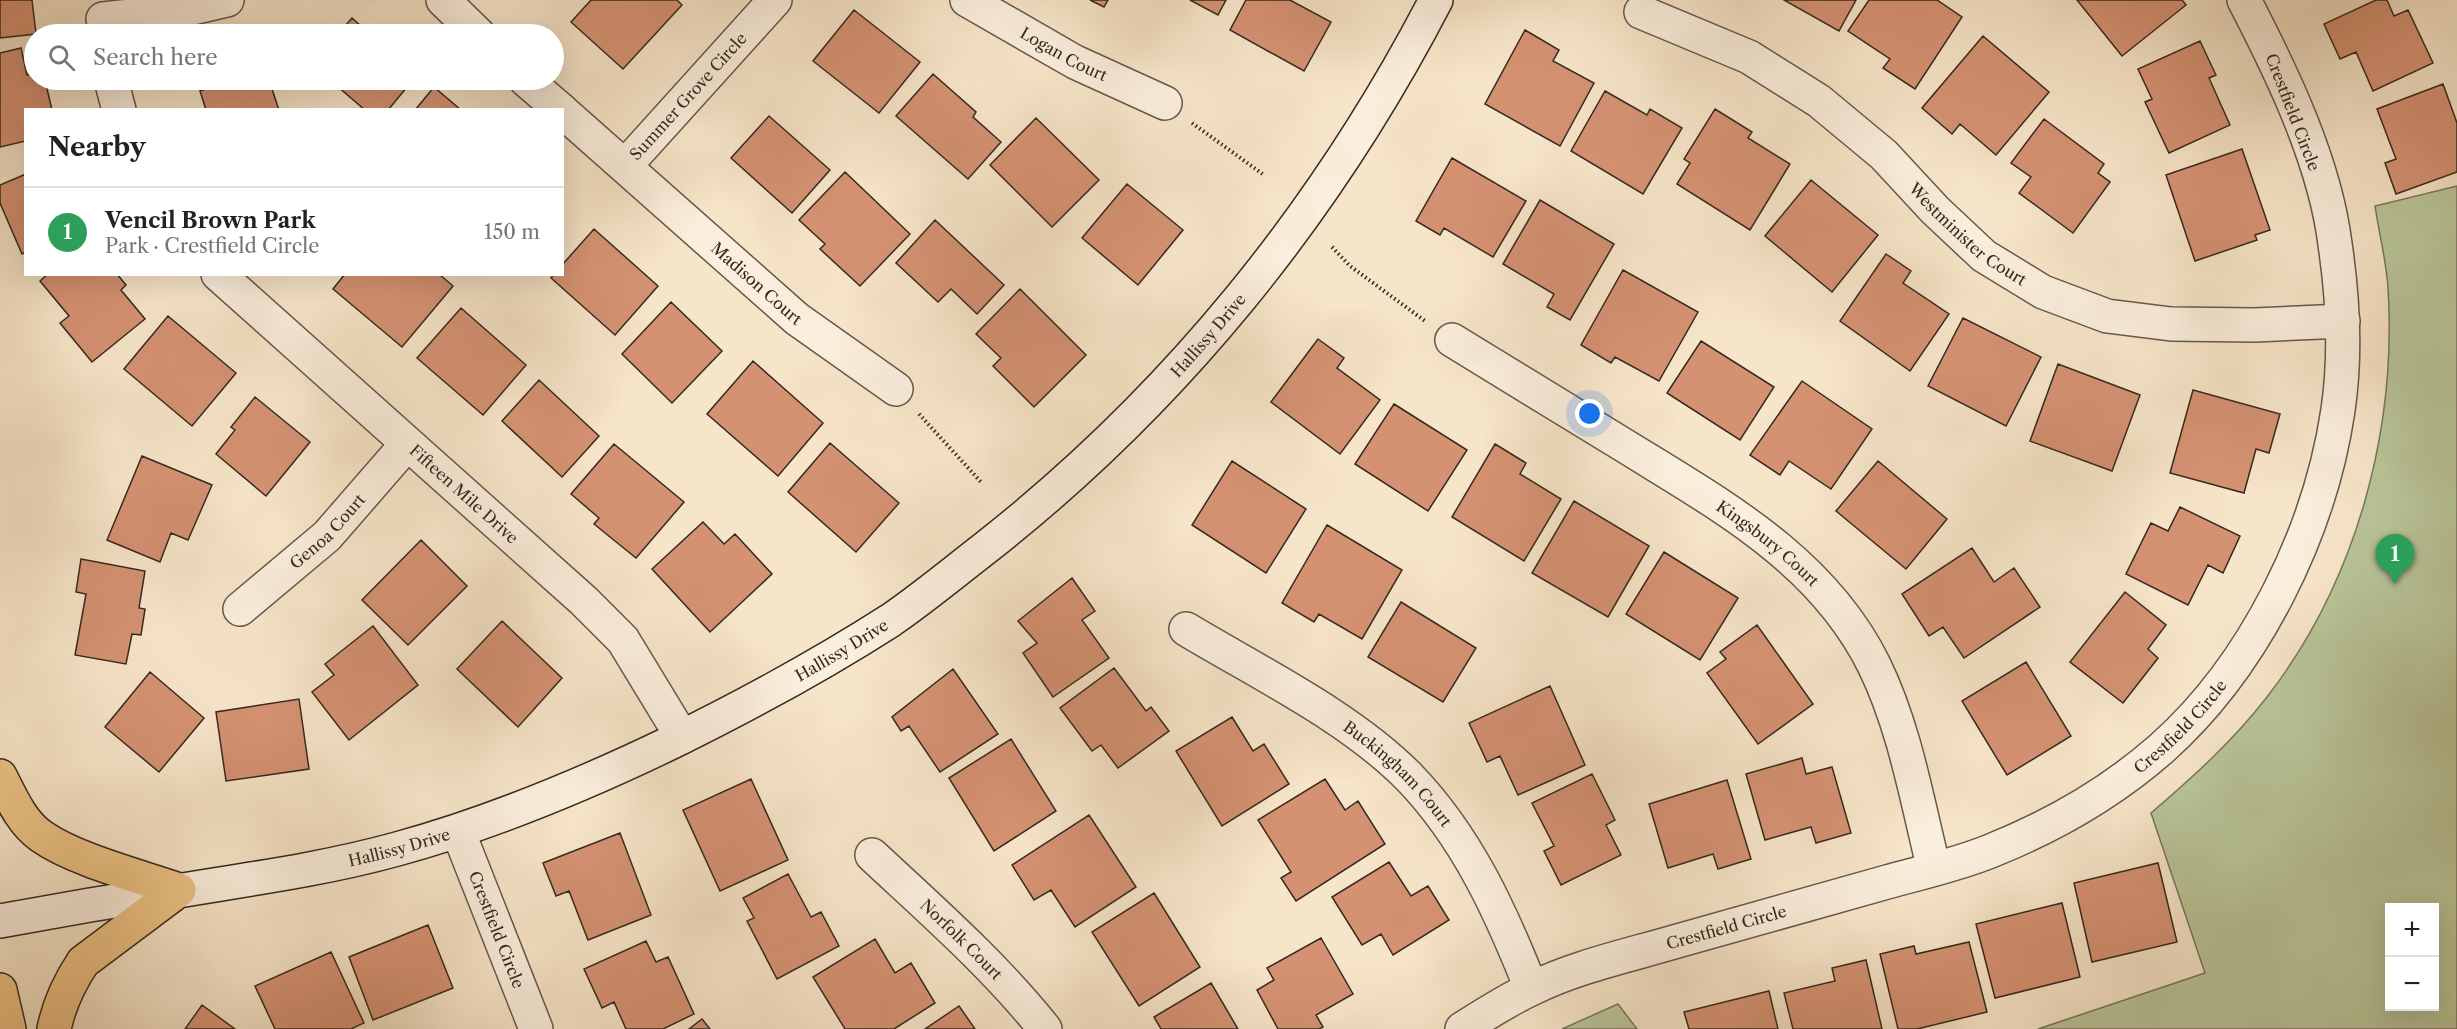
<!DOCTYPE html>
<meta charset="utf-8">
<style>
:root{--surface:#fff;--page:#f6f6f6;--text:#222;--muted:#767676;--line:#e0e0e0;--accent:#ea580c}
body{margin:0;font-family:"Libre Caslon Text",serif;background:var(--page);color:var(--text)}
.controls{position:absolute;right:18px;bottom:18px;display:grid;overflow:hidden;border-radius:0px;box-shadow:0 6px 24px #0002}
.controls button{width:54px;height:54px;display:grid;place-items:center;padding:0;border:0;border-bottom:2px solid var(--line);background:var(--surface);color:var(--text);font:30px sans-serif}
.you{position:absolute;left:1590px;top:414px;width:21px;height:21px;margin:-15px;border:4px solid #fff;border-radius:50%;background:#1a73e8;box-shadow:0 0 0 9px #1a73e833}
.badge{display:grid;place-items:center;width:39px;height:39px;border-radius:50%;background:var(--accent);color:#fff;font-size:20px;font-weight:700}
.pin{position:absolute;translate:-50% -50px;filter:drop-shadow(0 2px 3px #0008)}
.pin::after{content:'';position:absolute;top:32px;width:21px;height:18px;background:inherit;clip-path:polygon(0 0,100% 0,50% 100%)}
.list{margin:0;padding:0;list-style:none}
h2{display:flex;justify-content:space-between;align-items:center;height:78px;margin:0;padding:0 24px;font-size:26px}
h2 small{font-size:20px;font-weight:400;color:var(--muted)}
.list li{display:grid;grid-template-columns:39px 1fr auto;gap:18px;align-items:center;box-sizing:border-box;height:90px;padding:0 24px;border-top:2px solid var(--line)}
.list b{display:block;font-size:22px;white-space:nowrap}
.list p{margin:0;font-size:20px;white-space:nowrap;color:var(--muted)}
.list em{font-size:20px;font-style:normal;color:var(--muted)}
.icon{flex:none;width:33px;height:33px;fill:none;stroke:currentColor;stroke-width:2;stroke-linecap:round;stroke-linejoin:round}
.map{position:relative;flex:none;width:2457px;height:1029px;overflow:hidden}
.search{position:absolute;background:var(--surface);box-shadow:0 6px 24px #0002;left:24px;top:24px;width:540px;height:66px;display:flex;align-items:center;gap:15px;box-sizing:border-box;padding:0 21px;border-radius:33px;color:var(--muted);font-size:22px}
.panel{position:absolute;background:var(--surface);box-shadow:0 6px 24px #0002;left:24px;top:108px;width:540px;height:168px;border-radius:0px}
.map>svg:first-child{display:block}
.green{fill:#b9c599;stroke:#77775c;stroke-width:1.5;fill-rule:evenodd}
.building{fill:#d59273;stroke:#35291f;stroke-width:1.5}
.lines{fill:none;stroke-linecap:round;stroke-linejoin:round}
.street-casing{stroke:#66584a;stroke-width:36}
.secondary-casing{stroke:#35291f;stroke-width:36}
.primary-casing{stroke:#35291f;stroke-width:36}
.path{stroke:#35291f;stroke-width:4;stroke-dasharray:1.5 3;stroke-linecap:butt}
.street{stroke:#faeedc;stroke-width:33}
.secondary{stroke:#faeedc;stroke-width:33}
.primary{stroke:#ecc284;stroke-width:33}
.labels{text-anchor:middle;stroke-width:4.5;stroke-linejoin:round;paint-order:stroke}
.street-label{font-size:16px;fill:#35291f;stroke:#faeedc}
</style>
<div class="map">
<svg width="2457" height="1029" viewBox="0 0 2457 1029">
<rect width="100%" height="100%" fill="#f7e5c9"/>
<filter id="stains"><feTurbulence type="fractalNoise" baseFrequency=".00333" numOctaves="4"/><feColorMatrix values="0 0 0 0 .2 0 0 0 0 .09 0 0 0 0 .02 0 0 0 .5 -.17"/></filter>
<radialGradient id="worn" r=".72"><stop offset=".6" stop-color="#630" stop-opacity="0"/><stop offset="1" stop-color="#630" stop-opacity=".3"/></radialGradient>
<path class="green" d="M2457 186V1029H2038L2205 973 2151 813C2193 777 2233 741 2267 697 2356 582 2397 432 2388 287 2386 260 2379 233 2375 206ZM2390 908H2434V1006H2390Z
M1618 1004 1637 1029H1562Z"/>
<path class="building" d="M0 0H32L36 34 0 38Z
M591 0H677L682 5 623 69 571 22Z
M1090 0H1108L1104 7Z
M1190 0H1226L1218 15Z
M1246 0H1290L1331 22 1304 71 1230 30Z
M1784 0H1856L1839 31Z
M1869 0H1937L1962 17 1915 89 1883 68 1890 59 1848 31Z
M2077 0H2182L2186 5 2122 56Z
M2376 0H2387L2394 16 2408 10 2433 63 2373 91 2356 52 2340 59 2324 24Z
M854 10 920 62 879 113 813 61Z
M352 18 370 34H338Z
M1525 30 1559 50 1553 61 1594 83 1560 146 1485 104Z
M1983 36 2049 92 1996 155 1960 124 1952 134 1922 108Z
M2200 41 2216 75 2209 78 2230 125 2169 153 2145 102 2152 99 2138 69Z
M21 48 27 75 34 73V80H45L52 110H26V141L0 147V53Z
M933 74 976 112 973 117 1001 142 968 179 896 116Z
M233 80H269L279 110H206L200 91Z
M330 80H413L388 110H365Z
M2443 84 2457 123V172L2396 194 2385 163 2396 159 2377 109Z
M434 87 461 110H415Z
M1605 91 1647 115 1650 109 1682 128 1643 194 1571 151Z
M1715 109 1752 132 1748 138 1790 164 1750 230 1677 184 1690 163 1684 159Z
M769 116 830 170 792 213 731 158Z
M1036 118 1099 180 1052 227 990 165Z
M2044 119 2104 164 2098 173 2110 182 2073 233 2019 193 2031 177 2011 163Z
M2242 149 2270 230 2255 235 2257 240 2195 261 2166 175Z
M1452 158 1526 201 1493 257 1444 228 1440 235 1416 221Z
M845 172 910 234 860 286 820 249 825 244 799 220Z
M26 174V252L22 254 0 203V185Z
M1811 180 1878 235 1832 292 1765 236Z
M1127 184 1183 230 1138 285 1082 238Z
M1540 200 1614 244 1570 320 1547 307 1554 294 1503 264Z
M935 220 1004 285 977 314 951 289 938 302 896 263Z
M594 229 658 286 615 335 551 278 554 274H562V265Z
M1886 254 1911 271 1903 283 1949 314 1910 371 1840 321Z
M1623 270 1698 312 1659 381 1615 357 1611 363 1581 345Z
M48 274H117L126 285 121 290 145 319 92 362 60 323 69 316 40 281Z
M345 274H439L453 286 402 347 333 289Z
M1020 289 1086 355 1034 407 993 366 1001 358 976 334Z
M671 302 722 351 672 403 622 354Z
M461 308 526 365 483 415 417 358Z
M168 316 236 373 192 426 124 369Z
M1963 318 2041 357 2006 426 1928 386Z
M1318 339 1344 358 1337 368 1380 400 1340 454 1271 402Z
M1701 341 1774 387 1740 440 1667 393Z
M753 361 823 423 778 476 707 414Z
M2058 364 2140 395 2112 471 2030 441Z
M539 380 599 436 562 477 502 421Z
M1802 381 1872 429 1831 489 1789 461 1780 475 1750 455Z
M2193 390 2280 414 2269 453 2256 449 2244 493 2170 473Z
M255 397 310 442 266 496 216 454 235 430 231 427Z
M1394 404 1467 450 1428 511 1355 464Z
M830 443 899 503 856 552 788 492Z
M614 444 684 502 636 558 594 524 599 518 571 494Z
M1495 444 1526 463 1520 474 1561 499 1524 561 1452 517Z
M142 456 212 485 188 540 171 533 160 562 107 540Z
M1232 461 1306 509 1266 573 1192 525Z
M1878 461 1947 519 1906 569 1836 511Z
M1574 501 1649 546 1608 617 1532 573Z
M2180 507 2240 536 2223 573 2208 565 2188 605 2126 574 2151 523 2168 531Z
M703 522 724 544 735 534 772 574 710 632 652 569Z
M1327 525 1402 570 1362 639 1319 614 1314 622 1282 603Z
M421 540 467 586 408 645 362 600Z
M1972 548 1994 582 2014 568 2040 607 1964 658 1943 627 1929 636 1902 594Z
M1664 552 1738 598 1700 660 1626 614Z
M81 559 145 571 139 608 145 609 141 635 132 634 126 664 75 655 86 594 76 592Z
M1072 578 1095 611 1082 620 1109 658 1053 697 1023 653 1037 643 1018 621Z
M2125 592 2166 625 2148 649 2158 658 2123 703 2070 662Z
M1401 602 1476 648 1443 702 1368 657Z
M502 621 562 678 518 727 457 669Z
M1757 625 1813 704 1758 744 1707 673 1726 659 1720 652Z
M373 626 418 685 349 740 312 692 334 675 325 664Z
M2026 662 2071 736 2007 775 1962 701Z
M1114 668 1146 711 1151 707 1169 731 1118 768 1101 745 1092 751 1060 708Z
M953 669 998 734 940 772 909 726 901 731 892 717Z
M150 672 204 718 159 772 105 727Z
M1550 686 1585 765 1518 795 1500 756 1487 762 1469 723Z
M299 699 309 769 226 781 216 712Z
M1232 717 1253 751 1264 744 1289 784 1222 826 1176 751Z
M1011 739 1056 811 994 851 949 778Z
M1802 758 1806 774 1832 767 1851 833 1816 843 1811 827 1765 840 1746 774Z
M1592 774 1615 820 1606 825 1621 855 1561 885 1544 851 1554 846 1532 803Z
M751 779 788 860 720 891 683 810Z
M1325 779 1345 810 1358 801 1385 844 1296 901 1281 878 1291 872 1258 820Z
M1727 780 1751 859 1718 869 1713 854 1668 868 1649 804Z
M1089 815 1136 887 1075 927 1051 890 1034 900 1012 865Z
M620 833 651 915 588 940 569 891 556 896 543 863Z
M1389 862 1411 896 1428 886 1449 920 1393 955 1381 934 1362 945 1332 897Z
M2158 863 2177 942 2092 962 2074 883Z
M788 874 811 917 821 912 839 946 777 979 747 921 754 918 743 898Z
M1154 893 1200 967 1139 1006 1092 932Z
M2062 903 2080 977 1995 998 1976 924Z
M428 925 453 988 373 1020 349 957Z
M1321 938 1353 994 1316 1015 1323 1027 1319 1029H1278L1257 990 1274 980 1267 968Z
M875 939 895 973 911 963 935 1003 894 1029H845L813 977Z
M646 941 656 962 668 957 694 1014 663 1029H626L614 1002 602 1008 584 969Z
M1969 942 1987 1012 1917 1029H1898L1880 954 1914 946 1916 954Z
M331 952 364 1023 351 1029H275L255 986Z
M1866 960 1882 1029H1793L1784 993 1835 981 1832 968Z
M1211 983 1238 1029H1161L1154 1017Z
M1769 991 1778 1029H1689L1684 1012Z
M202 1005 235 1029H185Z
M959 1006 975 1029H925Z
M702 1019 710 1029H689Z"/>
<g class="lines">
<defs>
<g id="street">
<path d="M443 0 478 34"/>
<path id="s1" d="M967 0 1075 62 1165 103"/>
<path id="s2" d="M1641 12 1749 57 1819 101 1884 155 1935 210 1984 256 2043 292 2107 316 2171 324 2255 325 2343 321"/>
<path d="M103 19 184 10 227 0"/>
<path d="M111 80 119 110"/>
<path d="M526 80 561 110"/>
<path id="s3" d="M562 111 797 319 896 389"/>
<path id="s4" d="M625 166 775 0"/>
<path id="s5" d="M218 274 584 601 623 640 682 737"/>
<path id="s6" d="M1452 340C1512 377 1571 413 1630 449 1724 507 1823 562 1874 665 1905 728 1917 801 1934 869"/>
<path id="s7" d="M240 609 327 536 407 444"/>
<path id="s8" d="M1186 629C1259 673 1350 717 1409 777 1467 837 1501 912 1531 988"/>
<path id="s9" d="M458 831 536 1029"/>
<path id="s10" d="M872 855C932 911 994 965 1045 1029"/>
<path id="s11" d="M1462 1029C1484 1015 1507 1000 1531 989 1575 967 1626 956 1674 942 1745 922 1816 902 1887 882 1923 872 1960 864 1993 850 2055 825 2112 792 2162 748 2255 665 2320 532 2338 410 2346 356 2343 298 2335 244 2325 162 2282 73 2244 0"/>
</g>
<g id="secondary">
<path id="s12" d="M0 921C59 910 118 900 177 891 250 879 325 869 397 849 492 823 583 785 672 742 747 705 821 665 891 620 923 598 953 573 984 549 1173 401 1325 214 1436 0"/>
</g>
<path id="primary" d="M0 776C11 797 21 822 41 836 75 860 139 876 179 890
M0 990 9 1029
M54 1029C59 1005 69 983 83 962L179 890"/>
</defs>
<use href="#street" class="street-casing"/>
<use href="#secondary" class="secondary-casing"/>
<use href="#primary" class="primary-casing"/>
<path class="path" d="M1192 123 1264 175
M1332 247 1350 266 1425 321
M919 414 981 482"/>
<use href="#street" class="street"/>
<use href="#secondary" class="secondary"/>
<use href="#primary" class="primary"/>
</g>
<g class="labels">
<g class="street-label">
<text dy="6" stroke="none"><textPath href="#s1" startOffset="111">Logan Court</textPath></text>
<text dy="6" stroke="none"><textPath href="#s4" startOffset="94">Summer Grove Circle</textPath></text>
<text transform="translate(2293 112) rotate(69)" y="6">Crestfield Circle</text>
<text dy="6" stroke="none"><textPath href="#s2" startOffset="400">Westminister Court</textPath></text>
<text dy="6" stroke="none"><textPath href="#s3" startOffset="260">Madison Court</textPath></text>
<text dy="6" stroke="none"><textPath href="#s12" startOffset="1377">Hallissy Drive</textPath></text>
<text dy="6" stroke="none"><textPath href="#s5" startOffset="330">Fifteen Mile Drive</textPath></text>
<text dy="6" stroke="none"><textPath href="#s7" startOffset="117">Genoa Court</textPath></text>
<text dy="6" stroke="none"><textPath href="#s6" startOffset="376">Kingsbury Court</textPath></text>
<text dy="6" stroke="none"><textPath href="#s12" startOffset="892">Hallissy Drive</textPath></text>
<text dy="6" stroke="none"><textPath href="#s11" startOffset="789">Crestfield Circle</textPath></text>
<text dy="6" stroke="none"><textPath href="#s8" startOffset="258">Buckingham Court</textPath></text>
<text dy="6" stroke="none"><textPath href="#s12" startOffset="406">Hallissy Drive</textPath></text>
<text dy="6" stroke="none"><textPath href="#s11" startOffset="285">Crestfield Circle</textPath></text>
<text dy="6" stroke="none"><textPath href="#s9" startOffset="106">Crestfield Circle</textPath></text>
<text dy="6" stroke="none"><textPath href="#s10" startOffset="123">Norfolk Court</textPath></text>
</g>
</g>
<rect width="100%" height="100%" filter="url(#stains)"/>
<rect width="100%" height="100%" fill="url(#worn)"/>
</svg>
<div class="controls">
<button>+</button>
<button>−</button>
</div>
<div class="you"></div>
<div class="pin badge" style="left:2395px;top:584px;background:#2e9e5b">1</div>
<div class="search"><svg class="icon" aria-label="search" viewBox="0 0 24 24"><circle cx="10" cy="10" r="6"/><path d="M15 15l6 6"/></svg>Search here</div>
<section class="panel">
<h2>Nearby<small></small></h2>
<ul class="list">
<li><span class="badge" style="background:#2e9e5b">1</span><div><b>Vencil Brown Park</b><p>Park · Crestfield Circle</p></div><em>150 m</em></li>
</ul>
</section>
</div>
